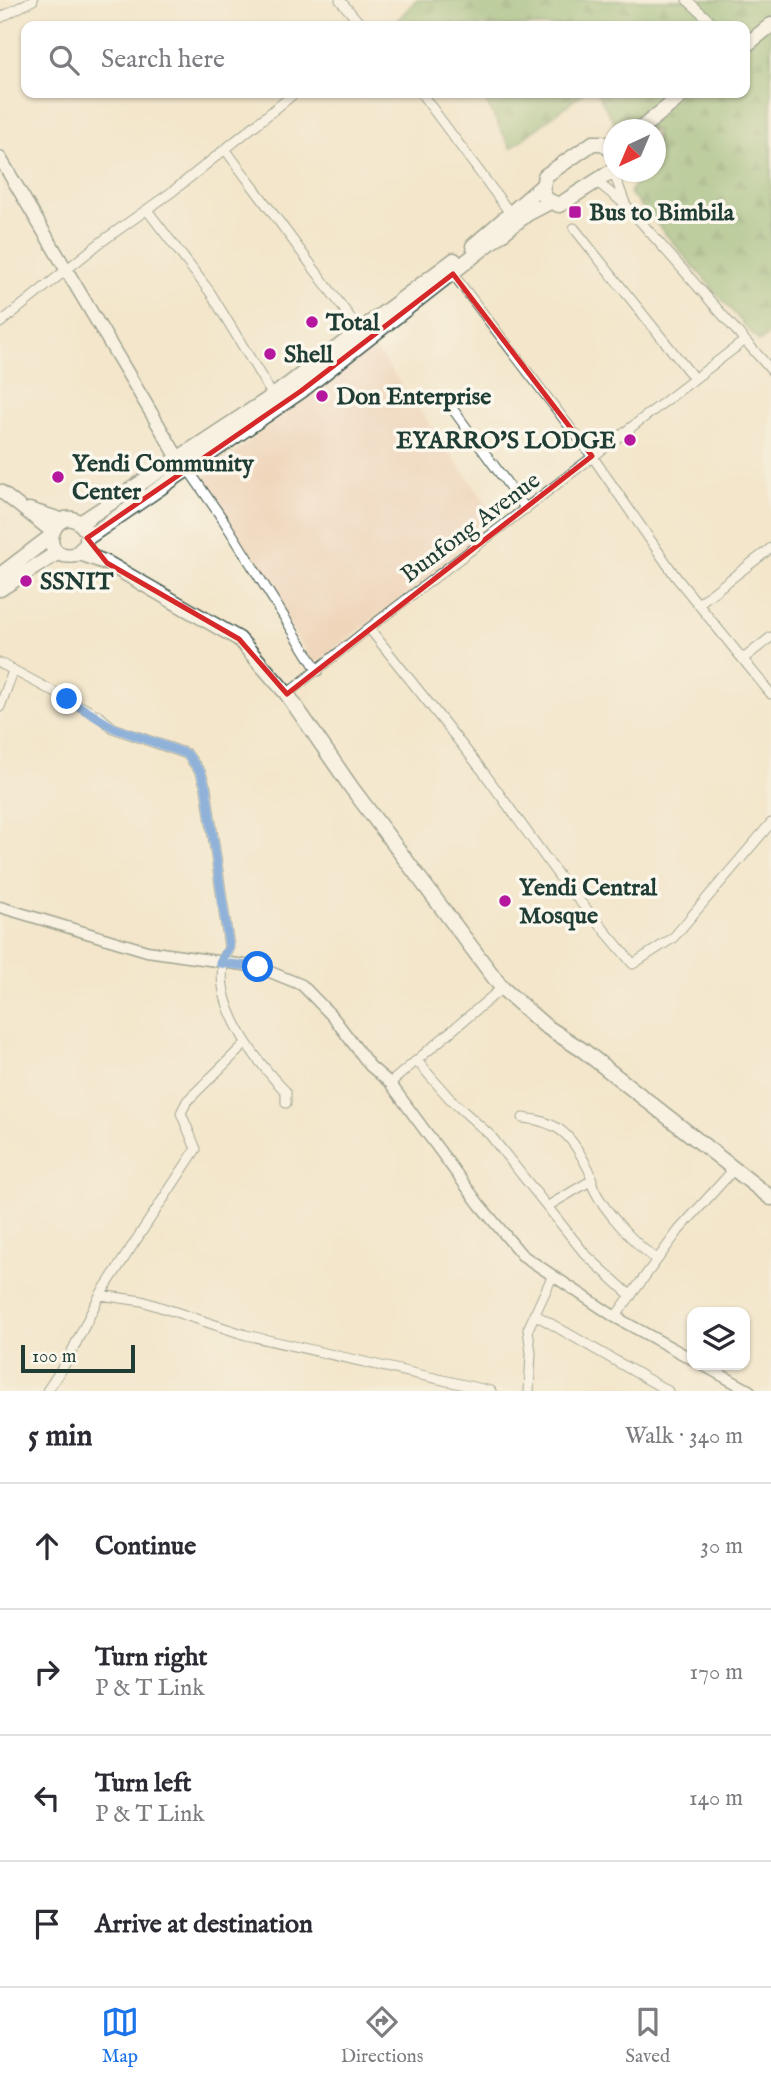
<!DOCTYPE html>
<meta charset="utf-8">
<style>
:root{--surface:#fff;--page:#f7f7f7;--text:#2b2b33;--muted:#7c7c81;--line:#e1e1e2;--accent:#1a73e8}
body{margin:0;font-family:"IM FELL English",serif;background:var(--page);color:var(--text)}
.controls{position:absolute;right:21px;bottom:21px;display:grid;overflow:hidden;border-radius:14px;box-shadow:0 2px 5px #0004}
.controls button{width:63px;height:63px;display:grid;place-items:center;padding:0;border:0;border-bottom:2px solid var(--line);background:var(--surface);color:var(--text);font:35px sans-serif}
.compass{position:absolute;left:603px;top:119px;width:63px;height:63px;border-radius:50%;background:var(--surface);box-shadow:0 2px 5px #0004;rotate:224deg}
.scale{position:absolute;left:21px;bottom:18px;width:114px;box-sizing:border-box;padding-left:7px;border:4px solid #1f3d34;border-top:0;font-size:19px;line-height:24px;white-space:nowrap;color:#1f3d34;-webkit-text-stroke:5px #fbf7ec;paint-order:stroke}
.stop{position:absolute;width:21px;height:21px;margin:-16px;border:5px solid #1a73e8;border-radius:50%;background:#fff}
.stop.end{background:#1a73e8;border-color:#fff;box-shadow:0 2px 7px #0008}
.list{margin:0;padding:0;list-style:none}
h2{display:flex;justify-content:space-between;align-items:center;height:91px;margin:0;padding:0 28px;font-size:30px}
h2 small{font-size:23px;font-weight:400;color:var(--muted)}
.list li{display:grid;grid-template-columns:46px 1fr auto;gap:21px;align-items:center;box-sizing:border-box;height:126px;padding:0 28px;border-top:2px solid var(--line)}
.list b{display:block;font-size:26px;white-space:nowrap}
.list p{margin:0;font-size:23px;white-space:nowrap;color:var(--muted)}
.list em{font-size:23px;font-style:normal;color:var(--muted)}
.icon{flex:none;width:38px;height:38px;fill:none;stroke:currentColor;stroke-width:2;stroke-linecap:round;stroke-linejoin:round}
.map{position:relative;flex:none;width:771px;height:1391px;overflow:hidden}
.search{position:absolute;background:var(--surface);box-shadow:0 2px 5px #0004;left:21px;right:21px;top:21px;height:77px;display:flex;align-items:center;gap:18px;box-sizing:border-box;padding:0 24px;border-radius:14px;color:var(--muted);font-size:26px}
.sheet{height:595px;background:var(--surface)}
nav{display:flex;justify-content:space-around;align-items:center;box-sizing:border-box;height:98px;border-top:2px solid var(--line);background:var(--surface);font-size:19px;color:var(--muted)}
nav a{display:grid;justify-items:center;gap:4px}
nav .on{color:var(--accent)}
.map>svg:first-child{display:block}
.built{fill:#efd6bb}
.forest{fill:url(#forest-firs);stroke:#4e764e;stroke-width:2}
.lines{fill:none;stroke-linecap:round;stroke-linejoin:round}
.minor-casing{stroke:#3f564b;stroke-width:11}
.tertiary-casing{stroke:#3f564b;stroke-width:13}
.secondary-casing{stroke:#3f564b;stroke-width:15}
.trunk-casing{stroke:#3f564b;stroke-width:17}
.minor{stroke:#fff;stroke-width:9}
.tertiary{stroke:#fff;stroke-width:10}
.secondary{stroke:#fff;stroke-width:12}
.trunk{stroke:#fff;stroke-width:14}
.route{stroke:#1a73e8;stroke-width:9}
.marked{fill:none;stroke:#d62828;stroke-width:5;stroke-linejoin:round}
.poi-dot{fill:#b5179e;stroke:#fbf7ec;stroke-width:2.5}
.labels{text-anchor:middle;stroke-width:7;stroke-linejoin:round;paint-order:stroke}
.poi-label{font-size:24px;font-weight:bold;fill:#1f3d34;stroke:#fbf7ec;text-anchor:start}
.street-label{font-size:24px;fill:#1f3d34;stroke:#fbf7ec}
</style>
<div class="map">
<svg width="771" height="1391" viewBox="0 0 771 1391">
<defs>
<pattern id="forest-firs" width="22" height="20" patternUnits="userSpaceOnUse" patternTransform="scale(1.75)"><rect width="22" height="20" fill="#7caf69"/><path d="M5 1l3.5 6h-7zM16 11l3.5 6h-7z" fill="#659057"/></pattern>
</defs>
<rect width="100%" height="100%" fill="#fbf7ec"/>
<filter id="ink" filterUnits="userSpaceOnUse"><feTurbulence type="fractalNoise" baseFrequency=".0143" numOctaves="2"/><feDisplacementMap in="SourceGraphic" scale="14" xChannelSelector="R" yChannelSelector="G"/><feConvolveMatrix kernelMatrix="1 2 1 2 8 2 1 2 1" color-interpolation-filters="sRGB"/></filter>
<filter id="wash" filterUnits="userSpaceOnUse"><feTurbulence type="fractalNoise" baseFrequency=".00686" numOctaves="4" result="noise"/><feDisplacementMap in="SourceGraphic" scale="28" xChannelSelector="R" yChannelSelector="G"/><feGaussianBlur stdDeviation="1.57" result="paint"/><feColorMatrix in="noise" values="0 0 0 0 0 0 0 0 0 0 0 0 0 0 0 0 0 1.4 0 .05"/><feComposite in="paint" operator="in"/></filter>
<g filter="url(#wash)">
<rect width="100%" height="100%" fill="#f3e6cb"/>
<path class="built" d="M371 343 500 522 314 665 199 481Z"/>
<path class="forest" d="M416 0H771V333L759 342 630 193 641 172H656V130L618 129 597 93H745V26H403L396 22Z
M481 93H583L511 148Z"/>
</g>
<g filter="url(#ink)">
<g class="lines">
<defs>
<path id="minor" d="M340 0 362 26
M687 0 716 26
M0 18 33 0
M421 93 510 213
M225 149 361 332
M613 171 625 203
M597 182 626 205 771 370
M147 210 210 292 273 396
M574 228 693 377
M453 274 592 456 676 577 771 694
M0 323 101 242 173 191 295 93
M449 404 526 509
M187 468 224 521 318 671
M698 604 771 548
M369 628 485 774 561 879 633 964 673 938 771 823
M743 659 771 637
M0 663 99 716 113 728 187 754 201 773 206 788 229 947C204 994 254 1059 286 1092V1103
M287 694 369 628 744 341
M0 707 13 671
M417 1061 451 1100 490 1135 585 1254 631 1296
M390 1083 502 988
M523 1118C560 1122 571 1135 588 1168 592 1174 591 1183 594 1189 605 1212 636 1245 656 1259
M548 1206 592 1180
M100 1295 142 1301 246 1335 491 1391
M534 1314 668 1391
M615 1317 679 1230 735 1168
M47 1391 68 1359 100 1295 196 1149 181 1113 187 1101 245 1044
M529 1391 531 1353 528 1329 552 1277"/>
<path id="tertiary" d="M0 907 147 951 258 967 302 985 333 1017 370 1066 390 1083 479 1204 522 1255 615 1317 692 1359
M703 1365 750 1391"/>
<path id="secondary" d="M0 158 178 458
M0 491 51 531
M29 509 64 520"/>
<path id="trunk" d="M745 46 771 25
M639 130 685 93
M614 153 603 143H593L545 176 542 191 547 200 559 205 614 170
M473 246 541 187
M80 523 273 396 454 260
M85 529C58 493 30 562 75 555L85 546
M87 538 301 391 527 214 550 202
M80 553 107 563 239 639 287 694 351 787 502 988 544 1025 584 1051 771 1198
M0 575 50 537
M0 589 57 553"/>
</defs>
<use href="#minor" class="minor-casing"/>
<use href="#tertiary" class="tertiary-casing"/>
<use href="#secondary" class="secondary-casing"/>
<use href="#trunk" class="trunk-casing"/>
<use href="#minor" class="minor"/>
<use href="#tertiary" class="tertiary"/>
<use href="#secondary" class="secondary"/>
<use href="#trunk" class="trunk"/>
</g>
</g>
<g class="lines" filter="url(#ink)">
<path class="route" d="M67 699 114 728 187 754 201 773 206 788 229 947 220 963 258 967"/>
</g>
<path d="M0 0H771V1391H0ZM453 274 592 456 287 694 239 639 107 563 87 538 301 391Z" fill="#f3e6cb" fill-opacity=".55" fill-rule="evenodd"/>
<path class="marked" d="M453 274 592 456 287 694 239 639 107 563 87 538 301 391Z"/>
<g class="poi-dot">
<rect x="568" y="205" width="14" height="14" rx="3.5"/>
<circle cx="312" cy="322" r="7"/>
<circle cx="270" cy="354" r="7"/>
<circle cx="322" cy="396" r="7"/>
<circle cx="630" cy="440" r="7"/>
<circle cx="58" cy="477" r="7"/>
<circle cx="26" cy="581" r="7"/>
<circle cx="505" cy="901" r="7"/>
</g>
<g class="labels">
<g class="poi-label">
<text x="589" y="220">Bus to Bimbila</text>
<text x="326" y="330">Total</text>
<text x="284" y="362">Shell</text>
<text x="336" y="404">Don Enterprise</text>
<text x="616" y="448" text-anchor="end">EYARRO'S LODGE</text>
<text x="72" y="471">Yendi Community<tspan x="72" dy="28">Center</tspan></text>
<text x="40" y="589">SSNIT</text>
<text x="519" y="895">Yendi Central<tspan x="519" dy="28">Mosque</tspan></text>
</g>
<g class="street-label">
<text transform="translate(470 527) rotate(-37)" y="8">Bunfong Avenue</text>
</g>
</g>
</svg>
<div class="controls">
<button><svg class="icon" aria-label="layers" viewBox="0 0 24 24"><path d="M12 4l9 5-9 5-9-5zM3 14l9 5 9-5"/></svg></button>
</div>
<svg class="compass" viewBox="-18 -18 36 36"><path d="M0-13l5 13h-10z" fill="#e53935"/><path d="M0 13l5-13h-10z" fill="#7c7c81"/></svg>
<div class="scale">100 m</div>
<div class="stop" style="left:258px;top:967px"></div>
<div class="stop end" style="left:67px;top:699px"></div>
<div class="search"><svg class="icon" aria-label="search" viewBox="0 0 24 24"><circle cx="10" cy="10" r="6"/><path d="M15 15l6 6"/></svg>Search here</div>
</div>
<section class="sheet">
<h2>5 min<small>Walk · 340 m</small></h2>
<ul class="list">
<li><svg class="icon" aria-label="ahead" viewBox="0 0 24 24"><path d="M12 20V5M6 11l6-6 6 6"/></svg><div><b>Continue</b></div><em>30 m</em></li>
<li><svg class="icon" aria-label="right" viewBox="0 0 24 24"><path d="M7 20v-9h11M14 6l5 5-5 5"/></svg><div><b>Turn right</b><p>P &amp; T Link</p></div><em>170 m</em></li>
<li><svg class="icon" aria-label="left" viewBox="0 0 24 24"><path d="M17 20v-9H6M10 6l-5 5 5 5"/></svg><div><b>Turn left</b><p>P &amp; T Link</p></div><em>140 m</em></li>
<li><svg class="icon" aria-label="arrive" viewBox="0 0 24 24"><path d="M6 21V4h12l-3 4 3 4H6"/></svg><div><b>Arrive at destination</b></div></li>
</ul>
</section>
<nav>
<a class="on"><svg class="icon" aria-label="map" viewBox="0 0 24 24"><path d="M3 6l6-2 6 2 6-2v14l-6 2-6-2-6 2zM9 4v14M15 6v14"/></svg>Map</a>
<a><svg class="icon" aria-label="directions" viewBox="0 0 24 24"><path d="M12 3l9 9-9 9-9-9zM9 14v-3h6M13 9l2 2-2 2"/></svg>Directions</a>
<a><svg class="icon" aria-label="saved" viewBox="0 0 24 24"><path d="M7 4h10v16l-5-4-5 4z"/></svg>Saved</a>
</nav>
